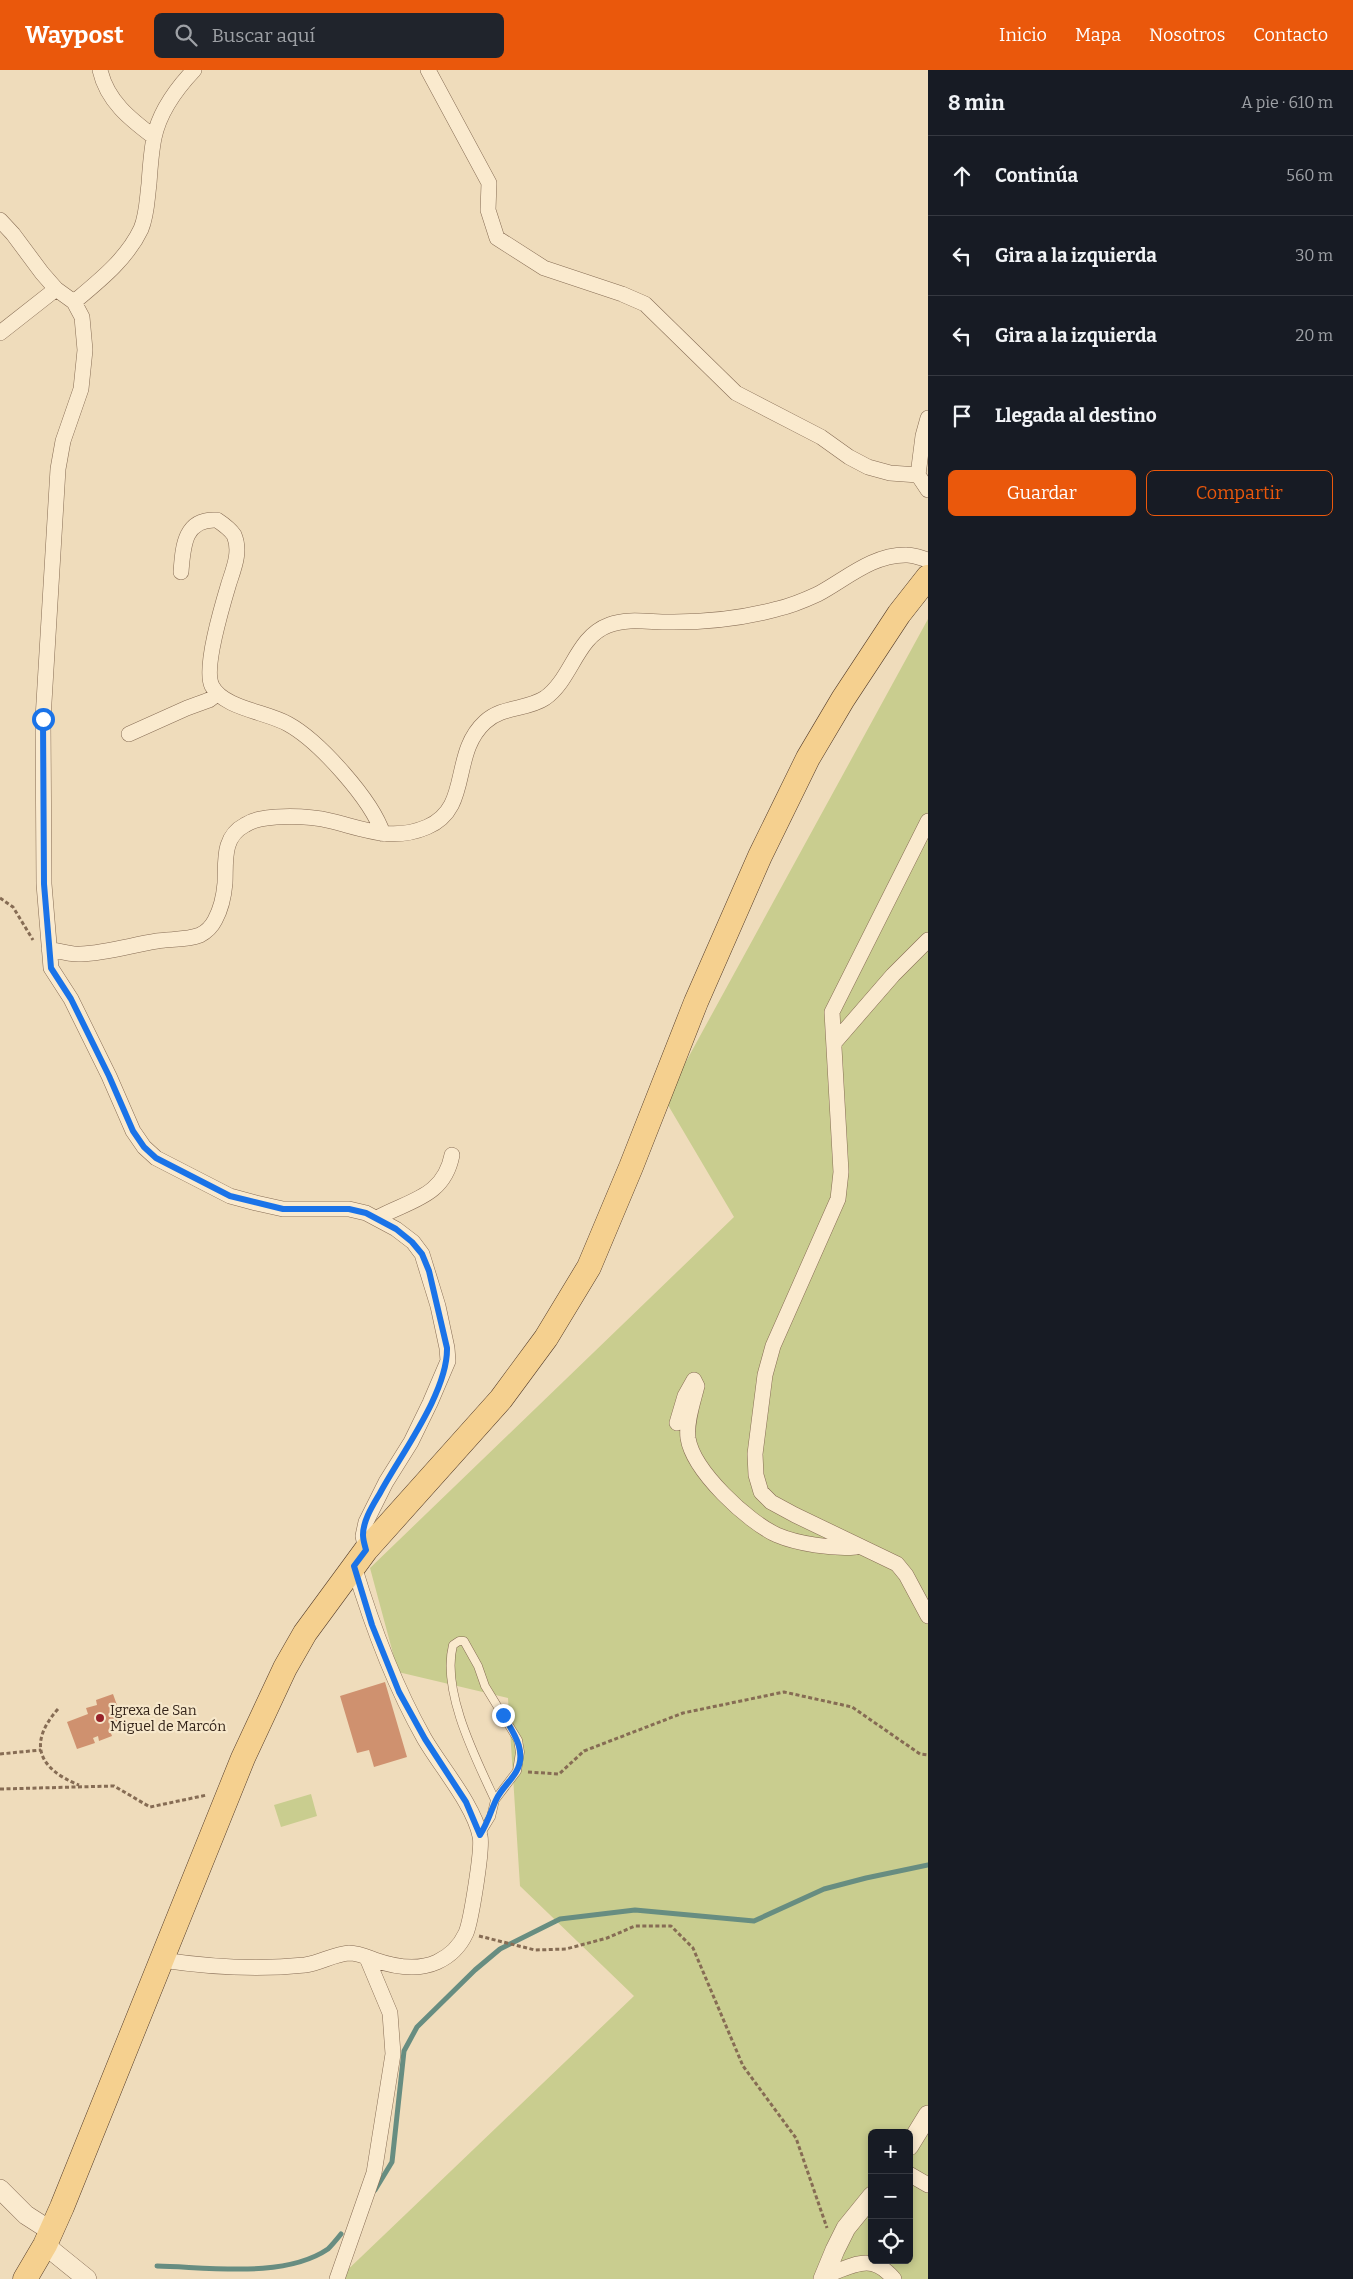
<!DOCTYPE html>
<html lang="es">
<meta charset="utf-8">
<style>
:root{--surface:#171b24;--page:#20242c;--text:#f1f3f6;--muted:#9ea1a6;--line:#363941;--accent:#ea580c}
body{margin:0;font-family:Bitter,serif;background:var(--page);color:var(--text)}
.controls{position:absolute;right:15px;bottom:15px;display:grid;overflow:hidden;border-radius:8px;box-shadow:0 2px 8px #0003}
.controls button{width:45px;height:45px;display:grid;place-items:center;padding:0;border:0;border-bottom:1px solid var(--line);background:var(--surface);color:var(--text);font:25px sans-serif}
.stop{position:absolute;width:15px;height:15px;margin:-11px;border:4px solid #1a73e8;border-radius:50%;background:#fff}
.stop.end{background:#1a73e8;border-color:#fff;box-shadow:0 1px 5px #0008}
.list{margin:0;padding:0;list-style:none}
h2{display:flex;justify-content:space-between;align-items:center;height:65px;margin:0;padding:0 20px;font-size:21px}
h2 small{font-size:16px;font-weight:400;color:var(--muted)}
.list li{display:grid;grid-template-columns:32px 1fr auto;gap:15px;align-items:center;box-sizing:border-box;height:80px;padding:0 20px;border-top:1px solid var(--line)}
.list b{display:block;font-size:19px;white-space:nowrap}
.list em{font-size:16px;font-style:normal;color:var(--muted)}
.actions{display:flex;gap:10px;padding:15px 20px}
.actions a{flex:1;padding:11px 0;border:1px solid var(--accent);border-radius:8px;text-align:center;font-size:18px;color:var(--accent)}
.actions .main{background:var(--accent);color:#fff}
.icon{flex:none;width:28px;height:28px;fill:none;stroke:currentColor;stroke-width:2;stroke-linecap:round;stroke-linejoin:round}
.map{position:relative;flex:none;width:928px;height:2209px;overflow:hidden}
header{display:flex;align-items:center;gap:30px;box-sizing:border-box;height:70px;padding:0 25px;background:var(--accent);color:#fff}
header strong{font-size:24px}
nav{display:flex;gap:28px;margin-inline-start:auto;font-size:18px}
.search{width:350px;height:45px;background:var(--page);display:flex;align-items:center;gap:12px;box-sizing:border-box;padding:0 18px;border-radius:8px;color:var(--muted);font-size:19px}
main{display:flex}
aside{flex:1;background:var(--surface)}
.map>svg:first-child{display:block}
.green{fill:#c9cd8f;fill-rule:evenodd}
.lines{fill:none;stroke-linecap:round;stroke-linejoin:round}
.stream{stroke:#678d81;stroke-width:5}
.building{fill:#cf916f}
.service-casing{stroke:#866c54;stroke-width:9}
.minor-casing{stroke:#866c54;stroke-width:16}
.tertiary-casing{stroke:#866c54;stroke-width:20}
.primary-casing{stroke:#533b29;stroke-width:25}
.path{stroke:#866c54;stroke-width:3;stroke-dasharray:4 2.5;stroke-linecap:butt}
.service{stroke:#faeace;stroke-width:8}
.minor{stroke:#faeace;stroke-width:15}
.tertiary{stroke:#faeace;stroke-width:19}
.primary{stroke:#f5d08f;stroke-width:24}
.route{stroke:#1a73e8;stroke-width:6}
.poi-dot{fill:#97222a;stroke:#f6e7ca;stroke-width:2}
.labels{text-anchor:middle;stroke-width:4.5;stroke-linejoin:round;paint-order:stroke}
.poi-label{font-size:14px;fill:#35251a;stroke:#f6e7ca;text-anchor:start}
</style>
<header>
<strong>Waypost</strong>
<div class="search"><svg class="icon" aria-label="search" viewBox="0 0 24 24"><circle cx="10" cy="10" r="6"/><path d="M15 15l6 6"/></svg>Buscar aquí</div>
<nav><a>Inicio</a><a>Mapa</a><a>Nosotros</a><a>Contacto</a></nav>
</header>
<main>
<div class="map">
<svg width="928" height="2209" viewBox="0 0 928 2209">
<rect width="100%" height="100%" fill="#efdcbb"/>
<path class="green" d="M928 549V2209H338L634 1926 520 1816 508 1628 398 1602 370 1498 734 1147 665 1030ZM872 2063H909V2190H872Z
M311 1724 317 1746 281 1757 274 1735Z"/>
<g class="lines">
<path class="stream" d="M375 2120 392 2092 404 1981 417 1957 475 1900 500 1879 560 1849 635 1840 754 1851 824 1819 866 1808 928 1795
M157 2196C208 2197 284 2209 328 2179 332 2175 337 2169 341 2164"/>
</g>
<path class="building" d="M385 1612 407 1687 374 1697 369 1680 357 1683 340 1626Z
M113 1624 123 1652 109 1658 112 1666 99 1671 98 1666 93 1668 95 1673 77 1679 67 1652 88 1644 86 1638 97 1635 96 1630Z"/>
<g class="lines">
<defs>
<path id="service" d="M480 1765 491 1747 495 1730 517 1701 520 1682 518 1670 485 1616 478 1596 464 1571H459L453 1575C441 1621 476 1689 495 1730"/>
<path id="minor" d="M100 0C107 31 130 49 154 67
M428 0 489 113 488 140 497 168 544 198 622 224 645 234 736 323 821 367 849 387 868 397 890 403 918 405
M0 150 13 164 42 203 56 219 74 232 82 247 85 280 81 319 63 371 58 399 43 649 44 814 51 898 71 929 109 1006 133 1061 144 1077 156 1088 230 1126 256 1133 283 1139H349L366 1143 396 1159 413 1172 422 1184 438 1236 447 1278 448 1291 430 1333 411 1372 386 1412 366 1452 363 1466 366 1480
M74 232C99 211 127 189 141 159 147 145 147 129 149 114 150 99 151 83 154 68 159 43 177 18 194 0
M0 263 56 219
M928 348 923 366 918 405 928 420
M181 502C183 477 184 448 217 450 223 454 230 459 234 465 241 481 234 498 229 513 223 533 203 599 212 616 223 638 267 642 288 654 319 671 372 730 383 764
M129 664 187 638 209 630 217 624
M928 751 832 942 841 1102 838 1129 773 1276 765 1305 755 1384 756 1405 761 1422 771 1432 795 1445 897 1494 906 1505 928 1546
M49 879C59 881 71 885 81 884 106 883 132 875 157 871 170 869 188 870 200 865 206 862 212 856 215 850 221 839 224 825 225 813 226 791 222 767 245 755 254 749 265 748 276 747 294 746 314 747 331 751 364 759 392 772 427 757 472 738 450 684 485 652 502 636 527 640 545 628 572 609 576 567 609 555 629 547 653 553 674 552 708 552 744 548 777 539 791 536 805 530 818 524 846 509 873 484 907 485 914 485 921 488 928 490
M834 973 893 905 928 870
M377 1148C410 1130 444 1127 452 1085
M677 1353 685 1326 694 1310 697 1316C693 1332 686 1352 688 1368 693 1401 748 1452 777 1465 798 1474 833 1479 856 1477
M162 1890C209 1897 258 1900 305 1895 320 1893 334 1884 349 1883 358 1883 367 1887 375 1890 395 1897 417 1901 437 1892 450 1886 460 1876 466 1863 471 1851 483 1778 480 1766 474 1735 440 1696 424 1668 393 1613 372 1556 354 1496
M909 2104 928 2115
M835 2202C860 2192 875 2186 894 2209
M337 2209 374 2103 393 1984 390 1943 367 1888"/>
<path id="tertiary" d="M909 2076 928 2045
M0 2119 26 2145 51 2161
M45 2175 87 2209
M823 2209 835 2180 846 2158 872 2126"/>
<path id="primary" d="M25 2209 45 2175 62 2137 243 1688 285 1598 305 1563 366 1480 501 1329 546 1268 589 1197 631 1097 696 932 760 786 808 688 843 629 899 544 928 507"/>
</defs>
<use href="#service" class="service-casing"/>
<use href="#minor" class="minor-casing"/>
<use href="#tertiary" class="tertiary-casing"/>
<use href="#primary" class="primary-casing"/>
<path class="path" d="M0 828 13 837 33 870
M58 1639C27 1674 39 1699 79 1715
M0 1684 41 1680
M528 1702 559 1704 584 1681 683 1643 784 1622 852 1637 920 1684 928 1685
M0 1719 114 1716 150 1737 207 1725
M479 1866 535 1880 566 1879 607 1868 635 1856H671L693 1878 743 1996 796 2068 827 2158"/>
<use href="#service" class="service"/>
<use href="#minor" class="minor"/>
<use href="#tertiary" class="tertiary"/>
<use href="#primary" class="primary"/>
</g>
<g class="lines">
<path class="route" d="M43 649 44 814 51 898 71 929 109 1006 133 1061 144 1077 156 1088 230 1126 283 1139H349L366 1143 396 1159 412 1172 422 1184 429 1201 447 1278C448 1322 401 1384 380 1423 373 1435 363 1450 363 1465 363 1470 365 1476 366 1480L354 1496 372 1555 399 1622 425 1669 466 1732 480 1765C488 1752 490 1743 496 1730 501 1719 510 1712 516 1702 528 1682 513 1662 503 1645"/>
</g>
<circle class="poi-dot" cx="100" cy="1648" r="5"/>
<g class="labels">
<g class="poi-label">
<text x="110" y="1645">Igrexa de San<tspan x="110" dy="16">Miguel de Marcón</tspan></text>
</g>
</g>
</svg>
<div class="controls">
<button>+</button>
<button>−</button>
<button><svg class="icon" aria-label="locate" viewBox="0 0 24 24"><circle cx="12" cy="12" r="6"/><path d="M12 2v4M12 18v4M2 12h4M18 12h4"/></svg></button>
</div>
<div class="stop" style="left:43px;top:649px"></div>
<div class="stop end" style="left:503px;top:1645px"></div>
</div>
<aside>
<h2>8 min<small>A pie · 610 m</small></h2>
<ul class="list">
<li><svg class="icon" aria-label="ahead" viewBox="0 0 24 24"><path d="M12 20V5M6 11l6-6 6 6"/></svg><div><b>Continúa</b></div><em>560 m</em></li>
<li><svg class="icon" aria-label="left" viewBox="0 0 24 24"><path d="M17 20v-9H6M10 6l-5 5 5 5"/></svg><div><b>Gira a la izquierda</b></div><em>30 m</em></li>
<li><svg class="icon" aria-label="left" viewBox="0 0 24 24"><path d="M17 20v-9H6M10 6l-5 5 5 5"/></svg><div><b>Gira a la izquierda</b></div><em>20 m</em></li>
<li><svg class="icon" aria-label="arrive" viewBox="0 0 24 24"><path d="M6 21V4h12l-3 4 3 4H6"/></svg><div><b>Llegada al destino</b></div></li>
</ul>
<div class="actions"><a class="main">Guardar</a><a>Compartir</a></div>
</aside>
</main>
